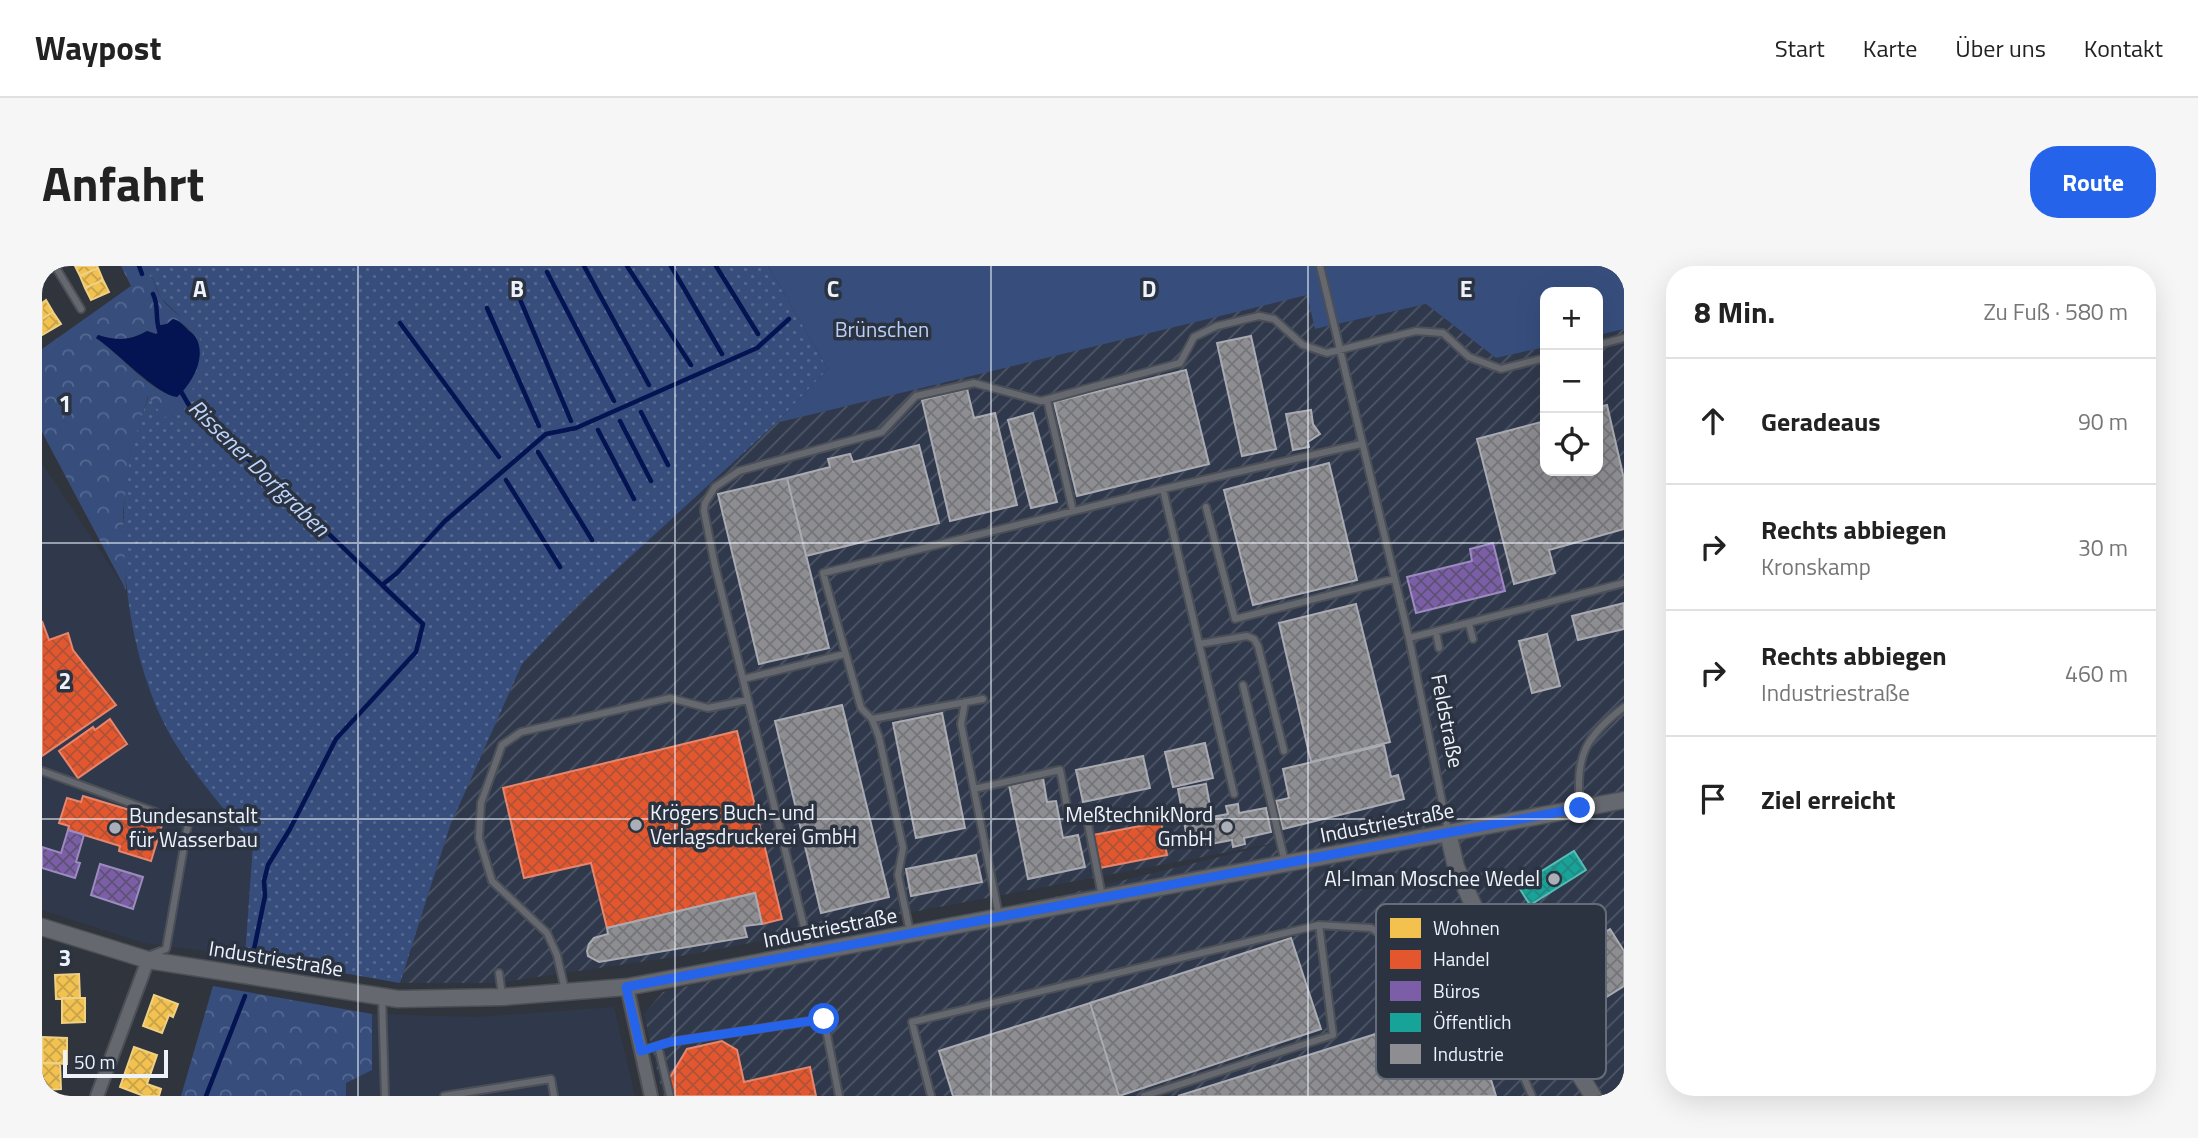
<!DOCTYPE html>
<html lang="de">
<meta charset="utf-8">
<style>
:root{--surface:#fff;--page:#f6f6f6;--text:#222;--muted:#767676;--line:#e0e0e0;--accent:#2563eb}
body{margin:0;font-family:"Titillium Web",sans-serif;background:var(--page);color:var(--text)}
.controls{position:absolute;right:21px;top:21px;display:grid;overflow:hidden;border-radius:14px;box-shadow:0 7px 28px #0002}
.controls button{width:63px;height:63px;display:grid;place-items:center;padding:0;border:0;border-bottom:2px solid var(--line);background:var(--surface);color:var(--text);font:35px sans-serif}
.scale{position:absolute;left:21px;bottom:18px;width:105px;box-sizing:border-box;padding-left:7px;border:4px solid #edf2fb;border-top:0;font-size:19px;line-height:24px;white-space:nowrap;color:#edf2fb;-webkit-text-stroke:5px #2b3341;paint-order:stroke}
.stop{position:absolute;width:21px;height:21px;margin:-16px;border:5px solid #2563eb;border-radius:50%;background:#fff}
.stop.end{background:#2563eb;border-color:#fff;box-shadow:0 2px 7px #0008}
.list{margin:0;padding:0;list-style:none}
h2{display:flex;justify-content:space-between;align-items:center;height:91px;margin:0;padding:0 28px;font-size:30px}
h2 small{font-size:23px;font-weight:400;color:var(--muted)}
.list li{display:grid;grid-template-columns:46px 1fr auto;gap:21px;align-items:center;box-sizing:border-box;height:126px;padding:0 28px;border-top:2px solid var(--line)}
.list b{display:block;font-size:26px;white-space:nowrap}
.list p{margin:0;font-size:23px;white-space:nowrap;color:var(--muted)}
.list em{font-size:23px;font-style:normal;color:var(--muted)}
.icon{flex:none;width:38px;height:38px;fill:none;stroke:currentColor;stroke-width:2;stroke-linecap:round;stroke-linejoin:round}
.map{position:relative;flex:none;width:1582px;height:830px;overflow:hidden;border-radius:28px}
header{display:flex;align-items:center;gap:42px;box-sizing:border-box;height:98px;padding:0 35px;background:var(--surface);border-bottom:2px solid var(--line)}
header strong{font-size:33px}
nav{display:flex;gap:38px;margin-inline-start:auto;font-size:24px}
.intro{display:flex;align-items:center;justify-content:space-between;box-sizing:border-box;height:168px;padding:0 42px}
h1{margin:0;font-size:49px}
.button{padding:18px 32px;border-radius:28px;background:var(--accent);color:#fff;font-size:24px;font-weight:700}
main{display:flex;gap:42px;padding:0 42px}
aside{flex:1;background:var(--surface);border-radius:28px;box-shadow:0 7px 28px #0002}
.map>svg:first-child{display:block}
.built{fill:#30394c}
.industrial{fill:url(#industrial-furrows)}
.grass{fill:url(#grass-dots)}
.forest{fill:url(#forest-crowns);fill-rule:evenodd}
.garden{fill:#374e7d}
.water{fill:#041452}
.homes{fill:url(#homes-cross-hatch);stroke:#f0d082;stroke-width:2}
.shops{fill:url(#shops-cross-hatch);stroke:#e7866c;stroke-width:2}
.offices{fill:url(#offices-cross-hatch);stroke:#9d8ac0;stroke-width:2}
.public{fill:url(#public-cross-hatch);stroke:#57bbb6;stroke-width:2}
.industry{fill:url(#industry-cross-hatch);stroke:#aaabb2;stroke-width:2}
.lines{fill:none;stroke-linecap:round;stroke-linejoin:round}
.stream{stroke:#041452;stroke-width:4.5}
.service-casing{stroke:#4c5056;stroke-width:10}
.minor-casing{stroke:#4c5056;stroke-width:16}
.tertiary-casing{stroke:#4c5056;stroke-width:19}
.service{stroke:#65686e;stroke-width:6}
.minor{stroke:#65686e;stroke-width:12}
.tertiary{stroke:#65686e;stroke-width:16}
.route{stroke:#2563eb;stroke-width:9}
.grid{fill:none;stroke:#edf2fb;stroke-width:2;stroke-opacity:0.55}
.poi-dot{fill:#abb0b8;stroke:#2b3341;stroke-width:2.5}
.labels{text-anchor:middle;stroke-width:7;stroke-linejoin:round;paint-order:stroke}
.park-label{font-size:21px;fill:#bad0f8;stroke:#2b3341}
.street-label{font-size:21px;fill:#edf2fb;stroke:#2b3341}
.poi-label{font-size:21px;fill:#edf2fb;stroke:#2b3341;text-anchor:start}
.water-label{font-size:23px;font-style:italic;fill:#bed4fc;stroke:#2b3341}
.key{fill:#2b3341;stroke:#656c79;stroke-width:2}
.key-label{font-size:19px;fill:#edf2fb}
.grid-label{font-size:23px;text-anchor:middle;font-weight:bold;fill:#edf2fb;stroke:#2b3341;stroke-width:7;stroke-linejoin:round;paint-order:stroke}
</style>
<header>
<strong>Waypost</strong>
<nav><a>Start</a><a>Karte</a><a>Über uns</a><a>Kontakt</a></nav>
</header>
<div class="intro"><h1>Anfahrt</h1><a class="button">Route</a></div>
<main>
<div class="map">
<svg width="1582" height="830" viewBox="0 0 1582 830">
<defs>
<pattern id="industrial-furrows" width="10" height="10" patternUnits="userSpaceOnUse" patternTransform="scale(1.75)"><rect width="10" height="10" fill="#30394c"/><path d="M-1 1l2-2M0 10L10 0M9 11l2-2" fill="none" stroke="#4e5667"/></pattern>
<pattern id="grass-dots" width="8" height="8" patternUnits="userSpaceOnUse" patternTransform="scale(1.75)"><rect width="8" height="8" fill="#374e7d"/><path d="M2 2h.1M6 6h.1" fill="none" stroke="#546890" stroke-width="1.8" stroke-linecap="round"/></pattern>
<pattern id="forest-crowns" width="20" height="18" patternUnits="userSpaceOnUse" patternTransform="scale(1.75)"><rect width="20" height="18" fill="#374e7d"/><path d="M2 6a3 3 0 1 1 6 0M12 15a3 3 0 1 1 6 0" fill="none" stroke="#546890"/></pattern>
<pattern id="homes-cross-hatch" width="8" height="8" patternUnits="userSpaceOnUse" patternTransform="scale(1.75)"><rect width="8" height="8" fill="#f2c14e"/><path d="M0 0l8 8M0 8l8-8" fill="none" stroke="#c7a34d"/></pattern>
<pattern id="shops-cross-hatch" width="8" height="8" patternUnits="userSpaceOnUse" patternTransform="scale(1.75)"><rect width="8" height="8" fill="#e4572e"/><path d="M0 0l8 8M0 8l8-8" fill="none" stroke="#ad5238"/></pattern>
<pattern id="offices-cross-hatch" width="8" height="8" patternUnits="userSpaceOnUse" patternTransform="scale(1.75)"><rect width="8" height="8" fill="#7b5ea7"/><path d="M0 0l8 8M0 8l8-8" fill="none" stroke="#5e5274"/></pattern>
<pattern id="public-cross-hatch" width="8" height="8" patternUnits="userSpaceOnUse" patternTransform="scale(1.75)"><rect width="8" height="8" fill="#17a398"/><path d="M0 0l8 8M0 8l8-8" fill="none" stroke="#258881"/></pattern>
<pattern id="industry-cross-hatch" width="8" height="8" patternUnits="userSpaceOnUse" patternTransform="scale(1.75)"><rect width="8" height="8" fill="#8d8d92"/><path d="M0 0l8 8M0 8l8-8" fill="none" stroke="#747579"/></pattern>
</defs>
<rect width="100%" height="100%" fill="#30343c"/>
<path class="built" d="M0 197 84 324 109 425 121 456 137 484 211 578 203 690 102 677 0 644Z
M572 741 593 830H304V817L330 804V748L434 751Z"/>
<path class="industrial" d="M1265 28 1274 63 1384 38 1454 92 1503 81V205H1556V69L1582 63V830H621L602 748 621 726 1239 576 639 690 454 717H358L408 560 480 398 537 338 734 157Z"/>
<path class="grass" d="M105 0H726L786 103 734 157 537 338 480 398 408 560 358 717 203 690 211 578C186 548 160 518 138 485 87 409 71 279 88 190 92 170 100 149 107 129L122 152 153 65 119 32Z"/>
<path class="forest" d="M79 0H105C110 10 113 21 118 30 126 44 144 52 153 65 178 100 148 131 122 152L106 130 88 189 81 247 84 324 0 166V83L89 20ZM131 53C168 68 160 109 135 131 108 126 78 88 54 72L56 69C75 75 87 75 105 65L114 68 118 59 125 58Z
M171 720 330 748V804L304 817V830H139Z"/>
<path class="garden" d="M726 0H1582V63L1556 69V26H1503V81L1454 92 1384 38 1273 63 1265 29 734 157 786 103Z"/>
<path class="water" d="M131 53C138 55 139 57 144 62 147 66 150 66 153 70 166 90 150 118 135 131 115 129 74 85 54 72L56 69C75 75 87 75 105 65L114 68 116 67 115 60 125 58Z"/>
<path class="homes" d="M33 0H55L56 2 38 10Z
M56 2 61 14 43 22 38 10Z
M61 14 67 26 49 34 43 22Z
M4 34 11 46 0 53V37Z
M11 46 19 58 0 69V53Z
M37 708 38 732 14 733 13 709Z
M112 729 136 738 131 751 127 749 120 767 101 760Z
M20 732H43V756L20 757Z
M0 771 25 772V798L1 797Z
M92 781 115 789 105 818 119 823 117 830H102L78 821Z
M0 797H18L19 823 0 824Z"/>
<path class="shops" d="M0 355 7 374 26 367 31 384 74 439 0 490Z
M68 453 85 478 36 512 17 485 51 461 53 464Z
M695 465 740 653 720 658 713 627 565 662 549 597 482 612 461 522Z
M41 530 91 545 90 549 120 559 109 595 77 585 78 580 26 564 27 560 17 557 25 532 39 536Z
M1119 556 1125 589 1057 602 1051 569Z
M680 775 695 784 702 816 768 801 774 830H631L627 813 645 783Z"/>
<path class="offices" d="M1451 277 1463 325 1374 347 1365 311 1430 295 1428 283Z
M26 564 42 569 34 596 38 597 33 612 0 602V581L19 587Z
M58 598 101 611 91 643 49 629Z"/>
<path class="public" d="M1532 585 1544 604 1488 639 1476 620Z"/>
<path class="industry" d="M1209 70 1234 183 1200 190 1175 77Z
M1144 104 1167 198 1035 230 1012 136Z
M925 123 932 152 953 147 975 239 908 255 880 134Z
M1565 139 1582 213V263L1507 284 1513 307 1472 318 1435 173 1503 155V205H1556V141Z
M1269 144 1271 158 1278 168 1266 176 1267 181 1251 184 1244 148Z
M991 147 1015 236 989 242 966 154Z
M877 179 897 257 764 290 745 212 788 201 786 193 808 188 811 196Z
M1287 197 1315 314 1211 339 1182 224Z
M745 212 787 382 717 398 676 228Z
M1582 337V363L1536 374 1530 350Z
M1314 338 1348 476 1269 496 1237 357Z
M1505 368 1518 420 1490 427 1477 375Z
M800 439 847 631 779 647 733 455Z
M900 447 923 562 874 572 851 457Z
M1163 477 1171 512 1131 521 1123 486Z
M1342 479 1349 511 1356 509 1362 533 1241 563 1234 535 1247 532 1241 503Z
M1101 490 1108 522 1041 536 1034 504Z
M1001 512 1005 536 1014 535 1021 572 1036 569 1043 601 986 613 967 519Z
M1164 518 1170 551 1142 556 1136 523Z
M1196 538 1197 547 1224 542 1229 566 1202 572 1203 578 1191 581 1190 574 1147 582 1142 556 1186 548 1184 540Z
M934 589 940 616 869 630 864 603Z
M713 627 720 658 702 660 705 671 557 696 546 690 545 685 547 678 552 672 566 668 565 662Z
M1568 663 1582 685V720L1534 750 1504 703Z
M1249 672 1279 763 1077 830 1048 737Z
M1048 737 1077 830H911L897 785Z
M1426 739 1454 830H1136Z"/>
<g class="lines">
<path class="stream" d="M97 0 100 8
M542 0 607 119
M585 0 649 99
M629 0 680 88
M674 0 716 68
M505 6 572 135
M472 19 529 155
M111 28C117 40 113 51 117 64
M445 42 497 160
M358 57 457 191
M137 122 148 141
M599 146 626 199
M157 150 238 221 340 319
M578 155 609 215
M556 164 592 233
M496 186 550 274
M464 214 518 301
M210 693 223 630 222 615 226 599 248 563 294 473 374 386 381 358 340 319 355 307 403 255 504 168 534 162 715 82 747 53
M164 830 203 730"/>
<defs>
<path id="service" d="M13 0 39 43
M1278 0 1367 372 1406 565
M1556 79 1582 72
M1005 134 1031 245
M1121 223 1192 528
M1164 241 1193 353 1352 313
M1427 358 1431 373
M1394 366 1397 382
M1367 372 1582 317
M1157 378 1205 370 1212 373 1216 380 1242 485
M701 413 803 388
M1201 419 1243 596
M941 433 830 453 819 442 781 307 1121 223 1319 178
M923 436 919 458 957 650
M830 453 837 471 861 582 856 609 868 666
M0 505 146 558 124 683 106 690
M932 523 1018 504 1027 551
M1538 540C1533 490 1543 471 1582 441
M1045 553 1060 630
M768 685 673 300 662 245 663 237 673 221 697 205 840 166 874 130 932 117 999 135 1138 97 1152 71 1175 60 1217 50 1232 53 1261 79 1285 87 1374 65 1401 67 1427 91 1459 103 1503 92
M457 707 460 729
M523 724 515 689 505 667 450 615 437 572 439 537 460 479 479 466 628 432 666 442 706 434
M340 731 343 830
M616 780 628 830
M599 785 628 776 782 753 797 830
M402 830 509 813 512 830
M889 830 870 756 1277 659 1329 662 1422 724 1459 759 1490 830
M1102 830 1291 769 1277 659"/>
<path id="minor" d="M585 721 609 830
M55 830 106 694"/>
<path id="tertiary" d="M1406 567 1414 601 1433 643 1551 830
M0 661 106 694 356 733 460 731 585 721 1582 534"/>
</defs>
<use href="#service" class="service-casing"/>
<use href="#minor" class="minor-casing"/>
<use href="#tertiary" class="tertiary-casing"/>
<use href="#service" class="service"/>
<use href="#minor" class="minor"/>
<use href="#tertiary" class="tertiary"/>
</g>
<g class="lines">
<path class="route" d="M782 753 628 776 599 785 584 721 1538 542"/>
</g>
<path class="grid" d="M316 0V830M633 0V830M949 0V830M1266 0V830M0 277H1582M0 553H1582"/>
<g class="poi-dot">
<circle cx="594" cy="559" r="7"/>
<circle cx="1185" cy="561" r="7"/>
<circle cx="73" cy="562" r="7"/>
<circle cx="1512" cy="613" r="7"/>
</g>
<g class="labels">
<g class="park-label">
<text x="840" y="71">Brünschen</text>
</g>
<g class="street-label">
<text transform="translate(1405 455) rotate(79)" y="7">Feldstraße</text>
<text transform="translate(1345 557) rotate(-11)" y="7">Industriestraße</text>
<text transform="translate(788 662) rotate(-11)" y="7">Industriestraße</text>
<text transform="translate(234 693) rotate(9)" y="7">Industriestraße</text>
</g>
<g class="poi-label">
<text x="608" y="554">Krögers Buch- und<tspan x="608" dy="24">Verlagsdruckerei GmbH</tspan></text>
<text x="1171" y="556" text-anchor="end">MeßtechnikNord<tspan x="1171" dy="24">GmbH</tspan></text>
<text x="87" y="557">Bundesanstalt<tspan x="87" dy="24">für Wasserbau</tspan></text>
<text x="1498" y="620" text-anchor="end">Al-Iman Moschee Wedel</text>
</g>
<g class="water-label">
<text transform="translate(217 202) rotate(44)" y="8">Rissener Dorfgraben</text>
</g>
</g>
<rect x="1334" y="638" width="230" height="175" rx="10" class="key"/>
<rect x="1348" y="652" width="31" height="20" fill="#f2c14e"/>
<rect x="1348" y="684" width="31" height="19" fill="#e4572e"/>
<rect x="1348" y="715" width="31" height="20" fill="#7b5ea7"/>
<rect x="1348" y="747" width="31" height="19" fill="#17a398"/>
<rect x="1348" y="778" width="31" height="20" fill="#8d8d92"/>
<g class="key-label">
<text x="1391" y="669">Wohnen</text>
<text x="1391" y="700">Handel</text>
<text x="1391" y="732">Büros</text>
<text x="1391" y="763">Öffentlich</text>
<text x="1391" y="795">Industrie</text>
</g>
<g class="grid-label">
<text x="158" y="31">A</text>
<text x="475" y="31">B</text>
<text x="791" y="31">C</text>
<text x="1107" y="31">D</text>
<text x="1424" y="31">E</text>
<text x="23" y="146">1</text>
<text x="23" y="423">2</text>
<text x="23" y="700">3</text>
</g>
</svg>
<div class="controls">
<button>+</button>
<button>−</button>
<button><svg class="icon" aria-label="locate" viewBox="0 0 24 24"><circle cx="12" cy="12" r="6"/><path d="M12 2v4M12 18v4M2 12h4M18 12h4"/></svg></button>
</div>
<div class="scale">50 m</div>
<div class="stop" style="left:782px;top:753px"></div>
<div class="stop end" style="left:1538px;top:542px"></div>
</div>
<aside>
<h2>8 Min.<small>Zu Fuß · 580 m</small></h2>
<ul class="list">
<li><svg class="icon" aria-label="ahead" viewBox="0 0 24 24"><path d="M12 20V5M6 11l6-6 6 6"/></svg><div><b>Geradeaus</b></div><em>90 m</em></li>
<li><svg class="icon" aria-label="right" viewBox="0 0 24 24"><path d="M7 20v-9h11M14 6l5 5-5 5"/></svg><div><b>Rechts abbiegen</b><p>Kronskamp</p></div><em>30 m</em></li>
<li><svg class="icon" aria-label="right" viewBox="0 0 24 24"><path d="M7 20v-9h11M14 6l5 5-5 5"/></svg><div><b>Rechts abbiegen</b><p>Industriestraße</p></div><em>460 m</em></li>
<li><svg class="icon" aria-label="arrive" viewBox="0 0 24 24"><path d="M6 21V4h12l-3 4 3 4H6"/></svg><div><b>Ziel erreicht</b></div></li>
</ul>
</aside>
</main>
